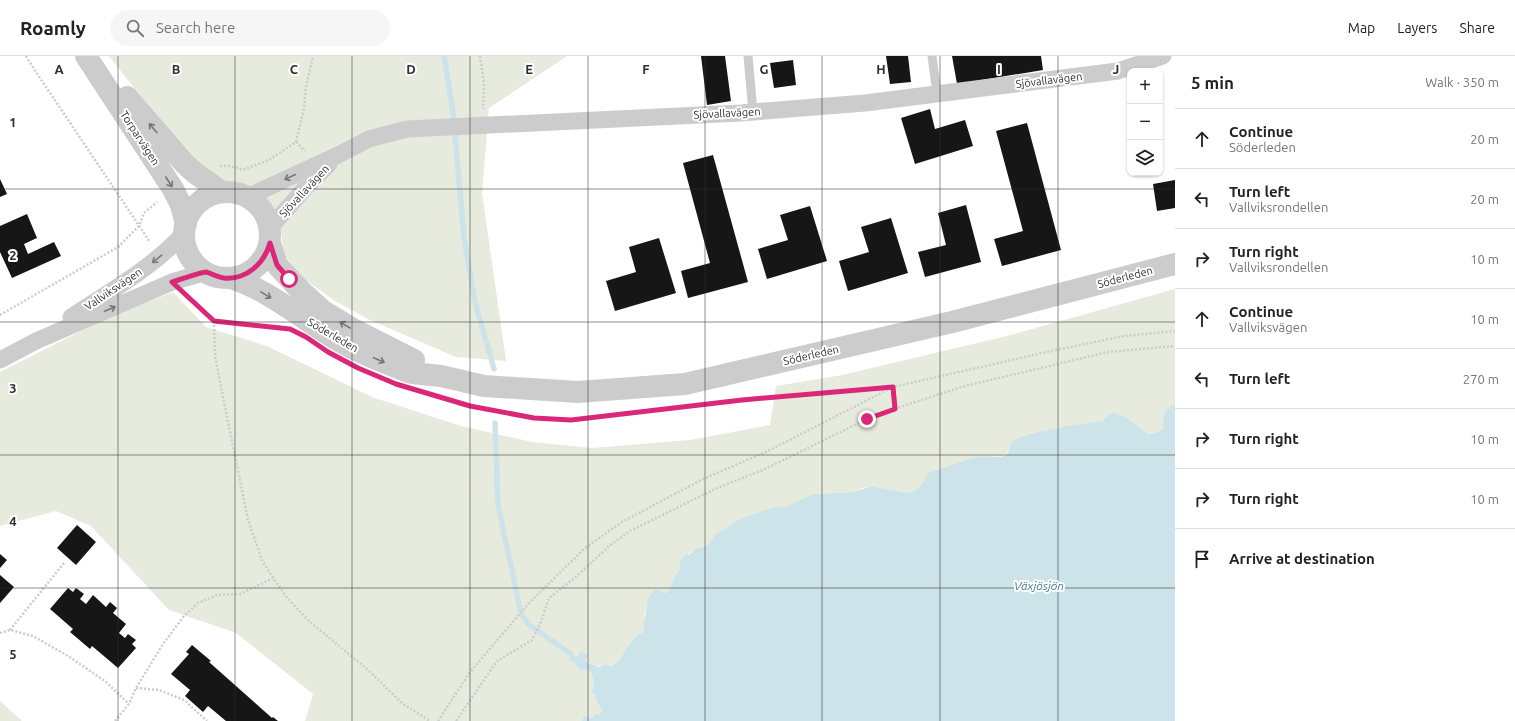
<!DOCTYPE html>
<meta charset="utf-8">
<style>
:root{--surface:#fff;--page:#f6f6f6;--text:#222;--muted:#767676;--line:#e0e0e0}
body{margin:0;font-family:Ubuntu,sans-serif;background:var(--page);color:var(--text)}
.controls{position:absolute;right:12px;top:12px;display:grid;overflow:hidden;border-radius:8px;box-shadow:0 1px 3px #0004}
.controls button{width:36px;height:36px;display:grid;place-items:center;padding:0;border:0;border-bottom:1px solid var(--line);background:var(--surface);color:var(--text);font:20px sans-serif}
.stop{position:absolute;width:12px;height:12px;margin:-9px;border:3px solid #db2777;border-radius:50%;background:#fff}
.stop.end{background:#db2777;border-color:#fff;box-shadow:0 1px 4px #0008}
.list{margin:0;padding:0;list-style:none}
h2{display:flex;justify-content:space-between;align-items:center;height:52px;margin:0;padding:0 16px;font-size:17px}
h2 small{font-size:13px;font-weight:400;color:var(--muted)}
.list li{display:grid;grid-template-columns:26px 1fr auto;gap:12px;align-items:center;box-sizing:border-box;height:60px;padding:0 16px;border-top:1px solid var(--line)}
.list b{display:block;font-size:15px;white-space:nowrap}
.list p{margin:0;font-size:13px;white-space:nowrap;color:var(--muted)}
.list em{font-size:13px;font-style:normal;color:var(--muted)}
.icon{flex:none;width:22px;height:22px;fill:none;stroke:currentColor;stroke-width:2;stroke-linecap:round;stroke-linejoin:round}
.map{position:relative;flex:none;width:1175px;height:665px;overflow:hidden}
header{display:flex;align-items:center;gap:24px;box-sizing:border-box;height:56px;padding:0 20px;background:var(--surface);border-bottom:1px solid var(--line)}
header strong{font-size:19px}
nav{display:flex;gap:22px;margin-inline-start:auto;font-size:14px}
.search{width:280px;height:36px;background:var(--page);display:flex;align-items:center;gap:10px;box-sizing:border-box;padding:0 14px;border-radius:22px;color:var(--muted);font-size:15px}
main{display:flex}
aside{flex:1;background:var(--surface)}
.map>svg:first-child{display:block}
.green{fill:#e7ebde}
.water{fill:#cce3e9}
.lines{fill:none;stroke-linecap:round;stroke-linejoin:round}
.stream{stroke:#cce3e9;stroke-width:5.5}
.building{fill:#161616}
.path{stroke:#ccc;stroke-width:2.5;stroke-dasharray:2 2;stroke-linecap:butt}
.service{stroke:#ccc;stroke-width:9}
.minor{stroke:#ccc;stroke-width:17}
.tertiary{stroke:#ccc;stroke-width:22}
.oneway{stroke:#767676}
.route{stroke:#db2777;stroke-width:5}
.grid{fill:none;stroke:#2f2f2f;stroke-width:1;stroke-opacity:0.55}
.labels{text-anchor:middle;stroke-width:4;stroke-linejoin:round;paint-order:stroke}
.street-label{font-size:11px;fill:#2f2f2f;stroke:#fff}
.water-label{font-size:12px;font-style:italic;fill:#437d8b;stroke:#fff}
.grid-label{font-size:13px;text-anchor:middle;font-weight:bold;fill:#2f2f2f;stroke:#fff;stroke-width:4;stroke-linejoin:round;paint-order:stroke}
</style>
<header>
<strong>Roamly</strong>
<div class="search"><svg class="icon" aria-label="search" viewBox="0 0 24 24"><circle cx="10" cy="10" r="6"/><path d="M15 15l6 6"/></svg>Search here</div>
<nav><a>Map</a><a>Layers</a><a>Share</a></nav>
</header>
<main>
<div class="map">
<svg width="1175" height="665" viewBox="0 0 1175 665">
<rect width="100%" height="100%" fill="#fff"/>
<path class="green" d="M109 0H567L489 52 482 137 506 305 456 301 370 264 335 245 304 223 284 199 281 177 270 147 250 131 221 125 193 107Z
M1175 233V348C1163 352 1162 363 1163 373L1155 377 1148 378 1127 362 1109 359 1102 365 1044 375 1018 383 1009 392 1008 396 1006 399 997 401 984 400 929 417 923 427 916 434 907 437 871 430 863 432 854 436 814 438 785 451 778 450 715 479 708 489 699 491 682 503 680 507V514C671 521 673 532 665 537L658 533C650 536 647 550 645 558 644 561 646 564 645 567 644 571 643 572 643 576 637 579 631 585 628 590 622 598 620 608 608 610L606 608C591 613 590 609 583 597H579L574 606 578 610 580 614 584 613 591 616 594 627 592 637 595 639 597 647 602 653V658L589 662 585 660 583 661 582 665H305L313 638 236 577 169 554 91 470 56 455 0 470V316L107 262 173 236 206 271 267 290 372 341 461 370 532 386 592 392 690 384 770 369 776 330 842 319 1011 279Z
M0 645 22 665H0Z"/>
<path class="water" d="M1175 348V665H582L583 661 585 660 589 662 593 661 595 658H601L602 653 597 647 595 639 592 637 594 627 591 616 584 613 581 615 574 606 569 604 571 598H573L576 602 581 595 583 597H585L588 599 586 603 588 607 598 611 606 608 609 610C620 608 622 598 628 590 631 585 637 579 643 576L648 543 654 534 658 533 665 537C673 533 671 521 680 514V507L679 506 683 502 685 499H689L697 492 708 489 715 479 742 462 778 450 785 451 813 438 854 436 871 430 907 437 916 434 923 427 928 417C933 415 938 414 943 412 957 408 970 401 984 400 991 400 999 403 1006 399 1010 397 1008 390 1012 386 1026 375 1083 368 1102 365L1109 359 1114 357 1127 362 1148 378 1155 377 1163 373C1162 362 1163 352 1175 348Z"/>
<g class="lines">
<path class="stream" d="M444 0 453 56 464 182 475 246 494 313
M495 367 498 449 521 557 528 568 571 598"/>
</g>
<path class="building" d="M701 0H725L731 45 707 49Z
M886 0H908L911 26 890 28Z
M952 0H1041L1043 14 957 28Z
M793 4 796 29 774 32 770 7Z
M930 53 935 73 965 64 973 90 915 108 901 62Z
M1027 67 1061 194 1002 210 994 183 1023 175 996 75Z
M713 99 748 226 688 242 681 215 710 207 683 107Z
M0 123 7 138 0 141Z
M1175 124V152L1157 155 1153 128Z
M966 149 981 206 925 221 918 196 946 189 938 157Z
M810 150 827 205 767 223 758 193 788 184 780 159Z
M27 158 37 182 24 188 28 198 54 186 61 200 12 222 0 196V170Z
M891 162 908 217 848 235 839 205 869 196 861 171Z
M659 182 676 237 615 255 606 225 636 216 629 191Z
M77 469 96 486 76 509 57 492Z
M0 498 7 504 0 512Z
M0 519 14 531 0 547Z
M68 532 73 536 76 532 84 538 80 543 86 548 93 539 106 551 110 546 117 552 113 557 126 568 119 577 125 582 128 578 136 584 132 588 136 592 118 612 92 590 90 593 70 576 73 573 50 553Z
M192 589 211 605 209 606 272 662 273 661 278 665H226L208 650 203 656 185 640 190 634 171 618 189 598 186 596Z"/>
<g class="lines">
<path class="path" d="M26 0 36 16 150 186
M480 0 484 28 483 53
M296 86 305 95
M220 110H231L243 114 269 104 296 86 304 52 306 31 313 0
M186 239 214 265 281 272
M0 259 118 191 139 170 144 157 157 146
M214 265 215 299 222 336 248 464 262 504 273 522 288 543 309 565 368 614 403 648 430 665
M443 343 470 350 534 362 571 364 742 344 893 331 1051 295 1124 280 1175 275
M10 574 64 507
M0 577 10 574 33 580 68 600 105 625 129 648
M136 632 159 634 184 644 207 665
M115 665 129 648 136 632 163 588 184 560 198 547 217 539 240 538 273 522
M438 665 470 616 530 546 585 492 622 466 701 424 770 394 893 331 895 353
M456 665 497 605 532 584 541 566 549 542 578 519 608 491 630 475 717 432 763 414 867 363 909 348 965 330 1108 296 1175 290"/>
<path class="service" d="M748 0 753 56
M932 0 937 38"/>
<path class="minor" d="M247 141 338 99 369 83 407 73 741 57 865 47 1118 15 1163 0
M270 172 306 131 329 108
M71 261C110 235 153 212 185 176
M0 304 36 285 172 226 206 216"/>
<path class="tertiary" d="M86 0 173 133 181 149 186 168
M127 41 185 108 195 117 222 136
M184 179a43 43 0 1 1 86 0a43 43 0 1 1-86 0Z
M270 187 277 209 302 236 323 255 351 272 414 304
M231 222C271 235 303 264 339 285 359 297 381 305 403 314L412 317 441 320 484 330 578 336 685 328 952 266 1175 208"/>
</g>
<defs><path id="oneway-shaft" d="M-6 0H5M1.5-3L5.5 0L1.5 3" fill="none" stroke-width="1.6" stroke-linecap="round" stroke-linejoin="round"/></defs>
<g class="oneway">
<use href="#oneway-shaft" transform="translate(153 72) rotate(-130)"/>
<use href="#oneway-shaft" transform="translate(290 121) rotate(155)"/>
<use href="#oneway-shaft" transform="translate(169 126) rotate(57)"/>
<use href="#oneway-shaft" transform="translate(157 203) rotate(141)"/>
<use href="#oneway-shaft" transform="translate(266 239) rotate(31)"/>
<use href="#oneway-shaft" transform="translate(110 253) rotate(-23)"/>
<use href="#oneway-shaft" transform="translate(345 269) rotate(-150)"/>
<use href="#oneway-shaft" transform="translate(379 304) rotate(23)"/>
</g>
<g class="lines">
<path class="route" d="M289 223 277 209 270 187C264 208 246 224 224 222 217 221 211 217 206 216 201 216 179 224 172 226L214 265 290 273 306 281 328 296 358 312 396 328 470 350 534 362 571 364 742 344 893 331 895 353 867 363"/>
</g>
<path class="grid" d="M118 0V665M235 0V665M352 0V665M470 0V665M588 0V665M705 0V665M822 0V665M940 0V665M1058 0V665M0 133H1175M0 266H1175M0 399H1175M0 532H1175"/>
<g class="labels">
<g class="street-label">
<text transform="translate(1049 24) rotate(-7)" y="4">Sjövallavägen</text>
<text transform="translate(727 57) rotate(-3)" y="4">Sjövallavägen</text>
<text transform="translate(140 82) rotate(57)" y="4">Torparvägen</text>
<text transform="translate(304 135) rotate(-47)" y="4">Sjövallavägen</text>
<text transform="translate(1125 221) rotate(-15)" y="4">Söderleden</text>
<text transform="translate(113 233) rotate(-34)" y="4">Vallviksvägen</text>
<text transform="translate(333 279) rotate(30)" y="4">Söderleden</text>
<text transform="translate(811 299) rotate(-13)" y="4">Söderleden</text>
</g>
<g class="water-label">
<text x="1039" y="534">Växjösjön</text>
</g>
</g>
<g class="grid-label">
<text x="59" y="18">A</text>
<text x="176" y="18">B</text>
<text x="294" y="18">C</text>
<text x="411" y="18">D</text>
<text x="529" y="18">E</text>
<text x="646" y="18">F</text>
<text x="764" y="18">G</text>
<text x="881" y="18">H</text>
<text x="999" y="18">I</text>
<text x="1116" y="18">J</text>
<text x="13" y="71">1</text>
<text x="13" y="204">2</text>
<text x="13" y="337">3</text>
<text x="13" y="470">4</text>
<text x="13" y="603">5</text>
</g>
</svg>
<div class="controls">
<button>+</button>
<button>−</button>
<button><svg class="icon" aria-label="layers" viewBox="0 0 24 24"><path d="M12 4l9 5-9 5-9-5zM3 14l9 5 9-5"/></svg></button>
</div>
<div class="stop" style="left:289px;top:223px"></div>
<div class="stop end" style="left:867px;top:363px"></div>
</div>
<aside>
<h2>5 min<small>Walk · 350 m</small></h2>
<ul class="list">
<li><svg class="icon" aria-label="ahead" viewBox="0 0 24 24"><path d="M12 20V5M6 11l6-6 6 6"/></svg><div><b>Continue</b><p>Söderleden</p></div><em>20 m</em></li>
<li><svg class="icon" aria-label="left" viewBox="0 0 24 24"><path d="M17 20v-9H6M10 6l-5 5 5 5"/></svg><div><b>Turn left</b><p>Vallviksrondellen</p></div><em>20 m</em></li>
<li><svg class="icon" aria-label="right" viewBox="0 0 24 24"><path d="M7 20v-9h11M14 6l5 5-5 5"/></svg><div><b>Turn right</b><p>Vallviksrondellen</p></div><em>10 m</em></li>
<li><svg class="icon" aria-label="ahead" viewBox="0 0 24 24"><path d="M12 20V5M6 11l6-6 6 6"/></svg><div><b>Continue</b><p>Vallviksvägen</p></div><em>10 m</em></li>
<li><svg class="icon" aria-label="left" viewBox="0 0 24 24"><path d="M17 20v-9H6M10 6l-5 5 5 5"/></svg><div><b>Turn left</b></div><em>270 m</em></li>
<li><svg class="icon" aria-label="right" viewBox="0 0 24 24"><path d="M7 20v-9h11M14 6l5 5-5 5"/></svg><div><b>Turn right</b></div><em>10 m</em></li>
<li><svg class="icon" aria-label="right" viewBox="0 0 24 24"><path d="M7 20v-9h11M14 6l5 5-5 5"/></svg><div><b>Turn right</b></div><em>10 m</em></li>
<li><svg class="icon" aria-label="arrive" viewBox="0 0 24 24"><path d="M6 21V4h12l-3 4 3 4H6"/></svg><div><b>Arrive at destination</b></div></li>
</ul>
</aside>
</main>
